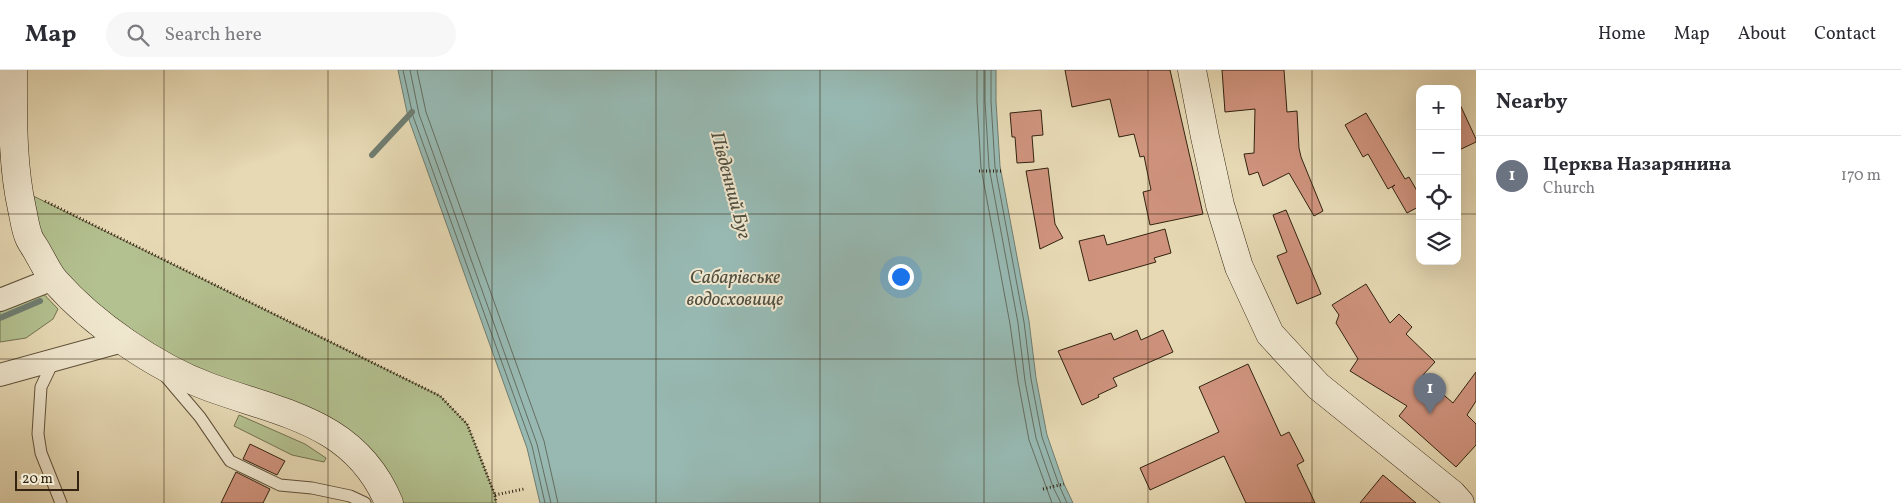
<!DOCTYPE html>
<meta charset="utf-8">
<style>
:root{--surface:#fff;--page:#f7f7f7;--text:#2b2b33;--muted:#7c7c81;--line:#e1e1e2;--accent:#d93025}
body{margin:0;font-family:Vollkorn,serif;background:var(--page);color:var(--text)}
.controls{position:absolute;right:15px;top:15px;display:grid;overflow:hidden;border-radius:10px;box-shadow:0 5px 20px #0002}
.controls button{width:45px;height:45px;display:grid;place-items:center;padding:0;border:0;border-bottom:1px solid var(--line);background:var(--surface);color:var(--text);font:25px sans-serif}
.scale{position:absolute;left:15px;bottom:12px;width:64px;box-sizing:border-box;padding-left:5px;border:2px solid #332310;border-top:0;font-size:14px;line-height:18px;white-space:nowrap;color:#332310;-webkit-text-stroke:4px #efe6ce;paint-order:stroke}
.you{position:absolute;left:900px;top:206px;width:18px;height:18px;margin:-12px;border:4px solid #fff;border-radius:50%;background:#1a73e8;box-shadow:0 0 0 8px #1a73e833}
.badge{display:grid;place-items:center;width:32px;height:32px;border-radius:50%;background:var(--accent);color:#fff;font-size:16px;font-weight:700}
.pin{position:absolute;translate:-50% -41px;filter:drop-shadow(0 1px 2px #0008)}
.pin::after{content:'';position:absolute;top:26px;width:18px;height:15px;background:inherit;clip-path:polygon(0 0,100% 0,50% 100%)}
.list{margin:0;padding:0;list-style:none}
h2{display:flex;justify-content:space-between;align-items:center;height:65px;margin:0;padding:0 20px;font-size:21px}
h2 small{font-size:16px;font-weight:400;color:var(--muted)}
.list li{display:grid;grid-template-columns:32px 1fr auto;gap:15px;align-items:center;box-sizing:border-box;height:80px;padding:0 20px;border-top:1px solid var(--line)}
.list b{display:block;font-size:19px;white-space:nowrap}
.list p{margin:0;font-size:16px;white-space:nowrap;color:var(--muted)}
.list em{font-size:16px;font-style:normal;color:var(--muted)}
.icon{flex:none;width:28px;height:28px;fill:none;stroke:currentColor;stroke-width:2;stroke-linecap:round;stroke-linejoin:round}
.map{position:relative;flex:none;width:1476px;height:433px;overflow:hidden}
header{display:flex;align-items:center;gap:30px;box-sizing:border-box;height:70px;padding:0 25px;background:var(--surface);border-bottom:1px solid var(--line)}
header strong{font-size:24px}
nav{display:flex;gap:28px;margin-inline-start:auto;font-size:18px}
.search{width:350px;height:45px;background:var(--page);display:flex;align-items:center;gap:12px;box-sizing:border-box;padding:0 18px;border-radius:28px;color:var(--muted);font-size:19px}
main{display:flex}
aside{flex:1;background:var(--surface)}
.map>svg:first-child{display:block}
.green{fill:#b3c08f;stroke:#737250}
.water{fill:#97b9b2;stroke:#6f7d71}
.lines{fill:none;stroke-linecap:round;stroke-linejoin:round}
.shore{stroke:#656e61;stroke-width:1}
.stream{stroke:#6f7d71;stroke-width:6}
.building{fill:#cf937d;stroke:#332310}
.lane-casing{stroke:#605039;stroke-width:13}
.street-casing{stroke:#605039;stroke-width:24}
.secondary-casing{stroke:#332310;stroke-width:29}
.path{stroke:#332310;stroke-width:3;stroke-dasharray:1 2.5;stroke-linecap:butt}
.lane{stroke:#efe6ce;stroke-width:11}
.street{stroke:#efe6ce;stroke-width:22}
.secondary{stroke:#efe6ce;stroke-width:28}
.grid{fill:none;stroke:#332310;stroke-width:1;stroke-opacity:0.55}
.labels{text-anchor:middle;stroke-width:4;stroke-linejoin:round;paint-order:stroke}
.water-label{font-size:19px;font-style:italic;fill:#515041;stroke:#efe6ce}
</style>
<header>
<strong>Map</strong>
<div class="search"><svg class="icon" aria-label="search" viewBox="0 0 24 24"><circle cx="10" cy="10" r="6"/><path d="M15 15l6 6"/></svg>Search here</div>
<nav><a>Home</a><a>Map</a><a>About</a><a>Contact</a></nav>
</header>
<main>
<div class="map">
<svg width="1476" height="433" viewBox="0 0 1476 433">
<rect width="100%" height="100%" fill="#e6d9b4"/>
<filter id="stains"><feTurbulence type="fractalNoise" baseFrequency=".004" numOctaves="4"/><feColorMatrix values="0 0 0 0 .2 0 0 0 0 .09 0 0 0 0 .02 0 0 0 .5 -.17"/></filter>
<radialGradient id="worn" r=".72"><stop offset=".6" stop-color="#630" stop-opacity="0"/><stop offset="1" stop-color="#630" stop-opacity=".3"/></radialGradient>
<path class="green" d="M17 118 440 326 467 354 495 425 496 433H389L354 381 207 316 77 233Z
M36 216 58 239 53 249 26 268 0 272V230Z
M239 345 305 374 326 388 324 392 292 385 234 356Z"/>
<path class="water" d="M398 0H996V31L1000 96 1029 251 1036 308 1047 365 1064 414 1073 433H540L527 378 408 47Z"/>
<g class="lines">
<path class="shore" d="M403 0 413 46 532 376 545 433
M410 0 419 44 537 374 551 433
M417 0 426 42 544 371 558 433
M977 0V31L981 98 1010 254 1018 311 1029 370 1052 433
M985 0V31L989 97 1018 253 1025 311 1036 368 1053 417 1061 433
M991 0V31L995 97 1024 252 1031 309 1042 367 1059 415 1067 433"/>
<path class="stream" d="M372 85 412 42
M0 248 40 231"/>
</g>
<path class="building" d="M1065 0H1170L1203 144 1150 155 1143 122 1151 120 1144 86 1140 87 1134 64 1119 67 1110 29 1072 37Z
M1222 0H1284L1287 42 1297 41 1299 78 1301 87 1323 141 1314 146 1289 103 1263 116 1258 102 1249 105 1244 84 1254 83 1255 39 1225 42Z
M1457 28 1476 69V72L1457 81Z
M1041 40 1043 65 1032 66 1034 92 1017 93 1015 67H1012L1010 43Z
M1366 43 1405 109 1409 107 1420 126V136L1407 143 1392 117 1395 115 1388 119 1368 84 1363 87 1345 55Z
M1048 98 1055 154 1063 168 1040 179 1026 101Z
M1286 140 1321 224 1297 234 1277 186 1287 182 1273 145Z
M1165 159 1171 183 1154 188 1156 192 1089 211 1079 171 1104 165 1107 175Z
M1366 214 1390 253 1399 244 1412 257 1406 264 1435 292 1422 306 1453 333 1476 302V331L1467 345 1476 354V375L1456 397 1399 346 1407 336 1350 301 1358 289 1336 253 1339 245 1332 235Z
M1137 260 1141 270 1163 260 1173 282 1113 308 1117 316 1098 325 1099 327 1082 335 1058 281 1111 263 1114 270Z
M1248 294 1281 366 1289 362 1304 391 1297 395 1315 433H1246L1224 386 1150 420 1140 398 1219 362 1199 317Z
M250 374 285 391 277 405 243 389Z
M236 402 270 419 263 433H221Z
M1383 405 1416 433H1360Z"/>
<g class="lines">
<defs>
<path id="lane" d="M53 292 41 317 38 364 41 383 61 433
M166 307 200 347 230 391 280 415 312 418 350 426 365 433"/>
<path id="street" d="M0 230 53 209
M0 305 123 271"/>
<path id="secondary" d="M13 0C13 46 12 94 22 139 24 148 25 157 28 165 30 172 36 178 39 185 44 193 48 203 55 211 93 254 155 297 209 317 283 344 355 352 389 433
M1192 0 1205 67 1220 135 1239 197 1270 264 1318 316 1452 424 1460 433"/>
</defs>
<use href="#lane" class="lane-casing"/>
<use href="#street" class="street-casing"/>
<use href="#secondary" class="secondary-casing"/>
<path class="path" d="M979 101H1001
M45 131 440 326 467 354 495 425 496 433
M1043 419 1064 414
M495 425 524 419"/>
<use href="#lane" class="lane"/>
<use href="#street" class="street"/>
<use href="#secondary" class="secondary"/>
</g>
<path class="grid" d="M164 0V433M328 0V433M492 0V433M656 0V433M820 0V433M984 0V433M1148 0V433M1312 0V433M0 144H1420M1457 144H1476M0 289H1476"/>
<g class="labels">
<g class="water-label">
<text transform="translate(732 115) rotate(75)" y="7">Південний Буг</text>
<text x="735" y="213">Сабарівське<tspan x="735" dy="22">водосховище</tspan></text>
</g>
</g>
<rect width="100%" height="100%" filter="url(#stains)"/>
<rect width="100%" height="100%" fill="url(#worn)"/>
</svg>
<div class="controls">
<button>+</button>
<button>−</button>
<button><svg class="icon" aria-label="locate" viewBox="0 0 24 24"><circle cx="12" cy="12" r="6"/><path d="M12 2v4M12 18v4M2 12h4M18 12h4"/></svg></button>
<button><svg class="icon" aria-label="layers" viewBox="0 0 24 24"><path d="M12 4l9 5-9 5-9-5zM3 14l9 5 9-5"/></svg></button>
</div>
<div class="scale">20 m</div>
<div class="you"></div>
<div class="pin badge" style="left:1430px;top:344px;background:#6b7280">1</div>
</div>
<aside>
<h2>Nearby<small></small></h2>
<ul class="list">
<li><span class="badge" style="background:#6b7280">1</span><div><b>Церква Назарянина</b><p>Church</p></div><em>170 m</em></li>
</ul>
</aside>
</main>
